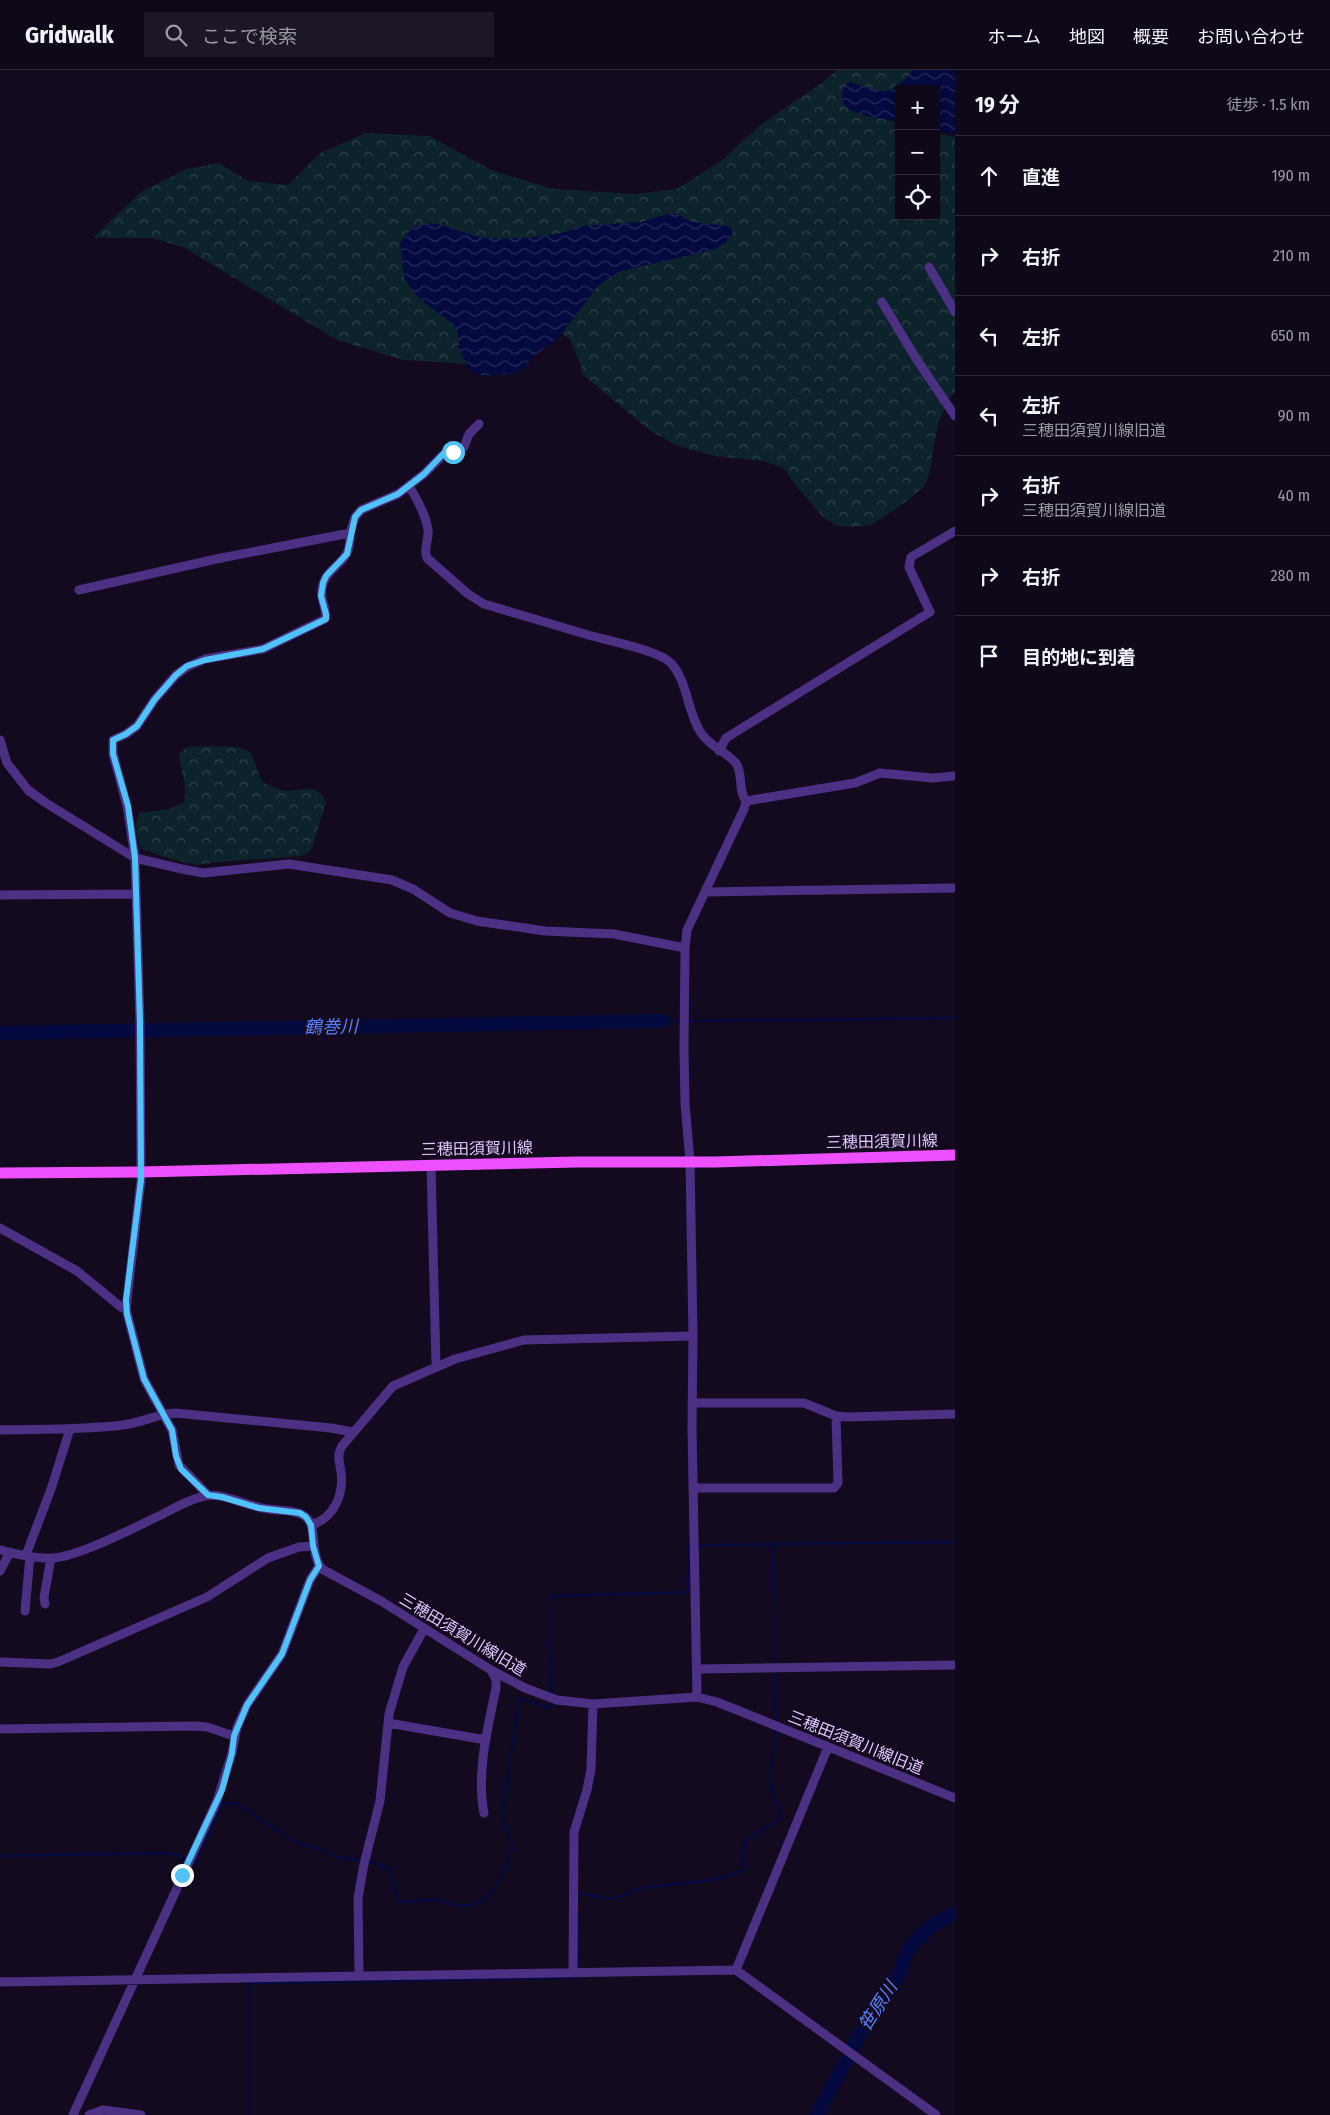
<!DOCTYPE html>
<html lang="ja">
<meta charset="utf-8">
<style>
:root{--surface:#0f0818;--page:#1d1625;--text:#f1f3f6;--muted:#9b9aa2;--line:#2f2937}
body{margin:0;font-family:"Fira Sans Condensed","Noto Sans JP",sans-serif;background:var(--page);color:var(--text)}
.controls{position:absolute;right:15px;top:15px;display:grid;overflow:hidden;border-radius:0px;box-shadow:0 2px 8px #0003}
.controls button{width:45px;height:45px;display:grid;place-items:center;padding:0;border:0;border-bottom:1px solid var(--line);background:var(--surface);color:var(--text);font:25px sans-serif}
.stop{position:absolute;width:15px;height:15px;margin:-11px;border:4px solid #4fc3f7;border-radius:50%;background:#fff}
.stop.end{background:#4fc3f7;border-color:#fff;box-shadow:0 1px 5px #0008}
.list{margin:0;padding:0;list-style:none}
h2{display:flex;justify-content:space-between;align-items:center;height:65px;margin:0;padding:0 20px;font-size:21px}
h2 small{font-size:16px;font-weight:400;color:var(--muted)}
.list li{display:grid;grid-template-columns:32px 1fr auto;gap:15px;align-items:center;box-sizing:border-box;height:80px;padding:0 20px;border-top:1px solid var(--line)}
.list b{display:block;font-size:19px;white-space:nowrap}
.list p{margin:0;font-size:16px;white-space:nowrap;color:var(--muted)}
.list em{font-size:16px;font-style:normal;color:var(--muted)}
.icon{flex:none;width:28px;height:28px;fill:none;stroke:currentColor;stroke-width:2;stroke-linecap:round;stroke-linejoin:round}
.map{position:relative;flex:none;width:955px;height:2045px;overflow:hidden}
header{display:flex;align-items:center;gap:30px;box-sizing:border-box;height:70px;padding:0 25px;background:var(--surface);border-bottom:1px solid var(--line)}
header strong{font-size:24px}
nav{display:flex;gap:28px;margin-inline-start:auto;font-size:18px}
.search{width:350px;height:45px;background:var(--page);display:flex;align-items:center;gap:12px;box-sizing:border-box;padding:0 18px;border-radius:0px;color:var(--muted);font-size:19px}
main{display:flex}
aside{flex:1;background:var(--surface)}
.map>svg:first-child{display:block}
.forest{fill:url(#forest-crowns)}
.water{fill:url(#water-waves)}
.lines{fill:none;stroke-linecap:round;stroke-linejoin:round}
.stream{stroke:#04093f;stroke-width:2.5}
.river{stroke:#04093f;stroke-width:14}
.minor{stroke:#4b3084;stroke-width:9}
.major{stroke:#ef50ff;stroke-width:11}
.route{stroke:#4fc3f7;stroke-width:6}
.labels{text-anchor:middle;stroke-width:5;stroke-linejoin:round;paint-order:stroke}
.street-label{font-size:16px;fill:#dfc9ff;stroke:#140a20}
.water-label{font-size:18px;font-style:italic;fill:#5782ff;stroke:#140a20}
</style>
<header>
<strong>Gridwalk</strong>
<div class="search"><svg class="icon" aria-label="search" viewBox="0 0 24 24"><circle cx="10" cy="10" r="6"/><path d="M15 15l6 6"/></svg>ここで検索</div>
<nav><a>ホーム</a><a>地図</a><a>概要</a><a>お問い合わせ</a></nav>
</header>
<main>
<div class="map">
<svg width="955" height="2045" viewBox="0 0 955 2045">
<defs>
<pattern id="forest-crowns" width="20" height="18" patternUnits="userSpaceOnUse" patternTransform="scale(1.25)"><rect width="20" height="18" fill="#0d232b"/><path d="M2 6a3 3 0 1 1 6 0M12 15a3 3 0 1 1 6 0" fill="none" stroke="#30424b"/></pattern>
<pattern id="water-waves" width="16" height="10" patternUnits="userSpaceOnUse" patternTransform="scale(1.25)"><rect width="16" height="10" fill="#04093f"/><path d="M0 5q4-4 8 0t8 0" fill="none" stroke="#282c5c"/></pattern>
</defs>
<rect width="100%" height="100%" fill="#140a20"/>
<path class="forest" d="M837 0H946L899 19V40L887 50 899 53V146H936V63L955 67V322L951 325 938 353 929 405 924 416 907 431 871 455 850 457 838 456 824 448 798 418 783 398 763 391 715 386 675 375 648 359 581 303V295L569 268 556 260 484 295 404 290 337 270 183 177 152 168H93L141 122 187 99 219 93 248 111 288 115 320 83 366 63 429 66 493 101 553 119 635 124 677 119 721 91 760 55 819 15Z
M200 676 238 677 251 683 262 712C269 715 278 720 285 721 303 721 316 711 326 733L312 778 308 783 301 786 228 791 196 795 164 787 140 778 135 757 139 743 168 739 184 733C188 716 181 702 179 684L186 678Z"/>
<path class="water" d="M913 0H955V64L936 60V19H899V52C886 49 849 46 843 33 841 28 843 22 843 17L850 12C884 22 888 30 913 0Z
M670 143 679 145 692 152 728 156 733 161C730 171 723 175 715 179L618 202 598 216 558 268 534 286 522 300 516 303 484 306 475 304 468 298 459 279 458 262 453 254 425 233 413 221 404 208 400 173C405 166 411 158 419 155 439 148 468 167 486 168 506 170 565 167 580 156L641 152Z"/>
<g class="lines">
<path class="stream" d="M663 951H681
M687 951 955 948
M697 1475 955 1472
M773 1475 776 1653
M552 1626 550 1526 688 1522V1475H691
M0 1786 158 1783 176 1784 186 1790
M192 1792 196 1793 223 1733 238 1734 298 1774 320 1779 333 1786 362 1791
M368 1792 377 1794 387 1798 399 1831C411 1833 424 1830 437 1830 444 1831 450 1834 456 1835 493 1840 502 1805 513 1778L504 1752 503 1739 519 1629 551 1638 552 1631
M576 1823V1822L607 1829 625 1825 641 1818 718 1809 743 1800 744 1771 779 1749 781 1744C778 1735 772 1728 771 1718 768 1699 776 1678 776 1659
M249 2045V1913L578 1908V1844"/>
<path class="river" d="M0 963 663 951
M817 2045 860 1964 900 1903C904 1875 930 1854 955 1843"/>
<path class="minor" d="M929 197 955 242
M882 232 917 290 955 346
M409 416C417 429 426 445 428 460 429 470 423 479 427 488L468 524 484 534C517 544 551 554 585 564 604 570 659 580 671 593 688 612 687 642 701 663 711 678 731 684 737 695 743 706 738 721 746 731L744 739 687 860 685 878 684 978 685 1034 690 1091 693 1266 692 1358 697 1627
M79 520 216 489 350 463 355 447 361 440 398 424 424 404 443 385 456 382 464 377 469 364 479 354
M0 670 7 693 28 720 46 733 135 788 182 799 203 803 289 794 392 810 413 819 450 843 477 851 545 861 614 864 685 878
M719 681 726 668 930 542 909 497 911 487 955 461
M746 731 855 713 880 703 932 708 955 706
M706 822 955 818
M0 825 135 824
M431 1095 436 1296
M0 1158 77 1201 121 1237 126 1239
M692 1333H804L836 1346 848 1347 955 1344
M0 1360C41 1359 82 1360 123 1355 141 1353 157 1344 175 1343L331 1358 353 1362
M693 1418H834L838 1413 836 1346
M208 1425 179 1395 172 1360 144 1309 126 1239 141 1110 140 953 135 788 127 736 113 684V670L126 664 137 656 155 629 176 605 187 597 205 589 263 579 325 549C328 537 318 530 323 514 327 500 341 495 347 483 350 477 350 469 350 463
M311 1455C334 1448 344 1425 341 1402 340 1392 336 1386 342 1376L393 1316 455 1289 524 1270 693 1266
M0 1480C17 1484 35 1489 53 1488 80 1486 133 1458 159 1446 173 1439 189 1429 205 1426 222 1422 249 1437 268 1439 279 1441 299 1439 308 1449 317 1460 310 1485 322 1499L381 1531 491 1600 525 1618 557 1630 593 1634 697 1627 717 1632 955 1728
M26 1485 51 1419 70 1359
M0 1501 10 1482
M45 1534 44 1527 51 1488
M25 1541 30 1486
M0 1592 50 1594 58 1592 207 1527 268 1488 299 1477 313 1476
M698 1599 955 1595
M388 1653 486 1670
M0 1659 194 1656 207 1657 234 1666
M484 1743C476 1703 488 1657 496 1618V1610L491 1600
M736 1900 828 1677
M573 1902 574 1762 587 1720 591 1699 593 1634
M359 1905 358 1828 364 1794 380 1731 389 1644 403 1597 424 1559
M0 1912 736 1900 936 2045
M73 2045 217 1731 232 1683 237 1657 247 1635 282 1584 310 1510 319 1496
M89 2045 103 2040 141 2045"/>
<path class="major" d="M0 1103 141 1102 577 1092H716L955 1085"/>
</g>
<g class="lines">
<path class="route" d="M182 1805 222 1720 232 1683 234 1666 247 1635 282 1584 310 1510 319 1496 313 1476 311 1455 306 1447 300 1443 259 1438 222 1427 208 1425 181 1399 176 1386 172 1360 144 1309 127 1244 126 1230 141 1110 140 953 135 788 128 736 113 684V670L126 664 137 656 155 629 176 605 187 596 205 590 263 579 326 549V544L321 526 323 513 326 506 347 484 355 447 361 440 398 424 424 404 443 384 453 382"/>
</g>
<g class="labels">
<g class="street-label">
<text transform="translate(882 1071) rotate(-1)" y="6">三穂田須賀川線</text>
<text transform="translate(477 1078) rotate(-1)" y="6">三穂田須賀川線</text>
<text transform="translate(463 1564) rotate(31)" y="6">三穂田須賀川線旧道</text>
<text transform="translate(856 1672) rotate(22)" y="6">三穂田須賀川線旧道</text>
</g>
<g class="water-label">
<text transform="translate(331 957) rotate(-1)" y="6">鶴巻川</text>
<text transform="translate(878 1936) rotate(-57)" y="6">笹原川</text>
</g>
</g>
</svg>
<div class="controls">
<button>+</button>
<button>−</button>
<button><svg class="icon" aria-label="locate" viewBox="0 0 24 24"><circle cx="12" cy="12" r="6"/><path d="M12 2v4M12 18v4M2 12h4M18 12h4"/></svg></button>
</div>
<div class="stop" style="left:453px;top:382px"></div>
<div class="stop end" style="left:182px;top:1805px"></div>
</div>
<aside>
<h2>19 分<small>徒歩 · 1.5 km</small></h2>
<ul class="list">
<li><svg class="icon" aria-label="ahead" viewBox="0 0 24 24"><path d="M12 20V5M6 11l6-6 6 6"/></svg><div><b>直進</b></div><em>190 m</em></li>
<li><svg class="icon" aria-label="right" viewBox="0 0 24 24"><path d="M7 20v-9h11M14 6l5 5-5 5"/></svg><div><b>右折</b></div><em>210 m</em></li>
<li><svg class="icon" aria-label="left" viewBox="0 0 24 24"><path d="M17 20v-9H6M10 6l-5 5 5 5"/></svg><div><b>左折</b></div><em>650 m</em></li>
<li><svg class="icon" aria-label="left" viewBox="0 0 24 24"><path d="M17 20v-9H6M10 6l-5 5 5 5"/></svg><div><b>左折</b><p>三穂田須賀川線旧道</p></div><em>90 m</em></li>
<li><svg class="icon" aria-label="right" viewBox="0 0 24 24"><path d="M7 20v-9h11M14 6l5 5-5 5"/></svg><div><b>右折</b><p>三穂田須賀川線旧道</p></div><em>40 m</em></li>
<li><svg class="icon" aria-label="right" viewBox="0 0 24 24"><path d="M7 20v-9h11M14 6l5 5-5 5"/></svg><div><b>右折</b></div><em>280 m</em></li>
<li><svg class="icon" aria-label="arrive" viewBox="0 0 24 24"><path d="M6 21V4h12l-3 4 3 4H6"/></svg><div><b>目的地に到着</b></div></li>
</ul>
</aside>
</main>
